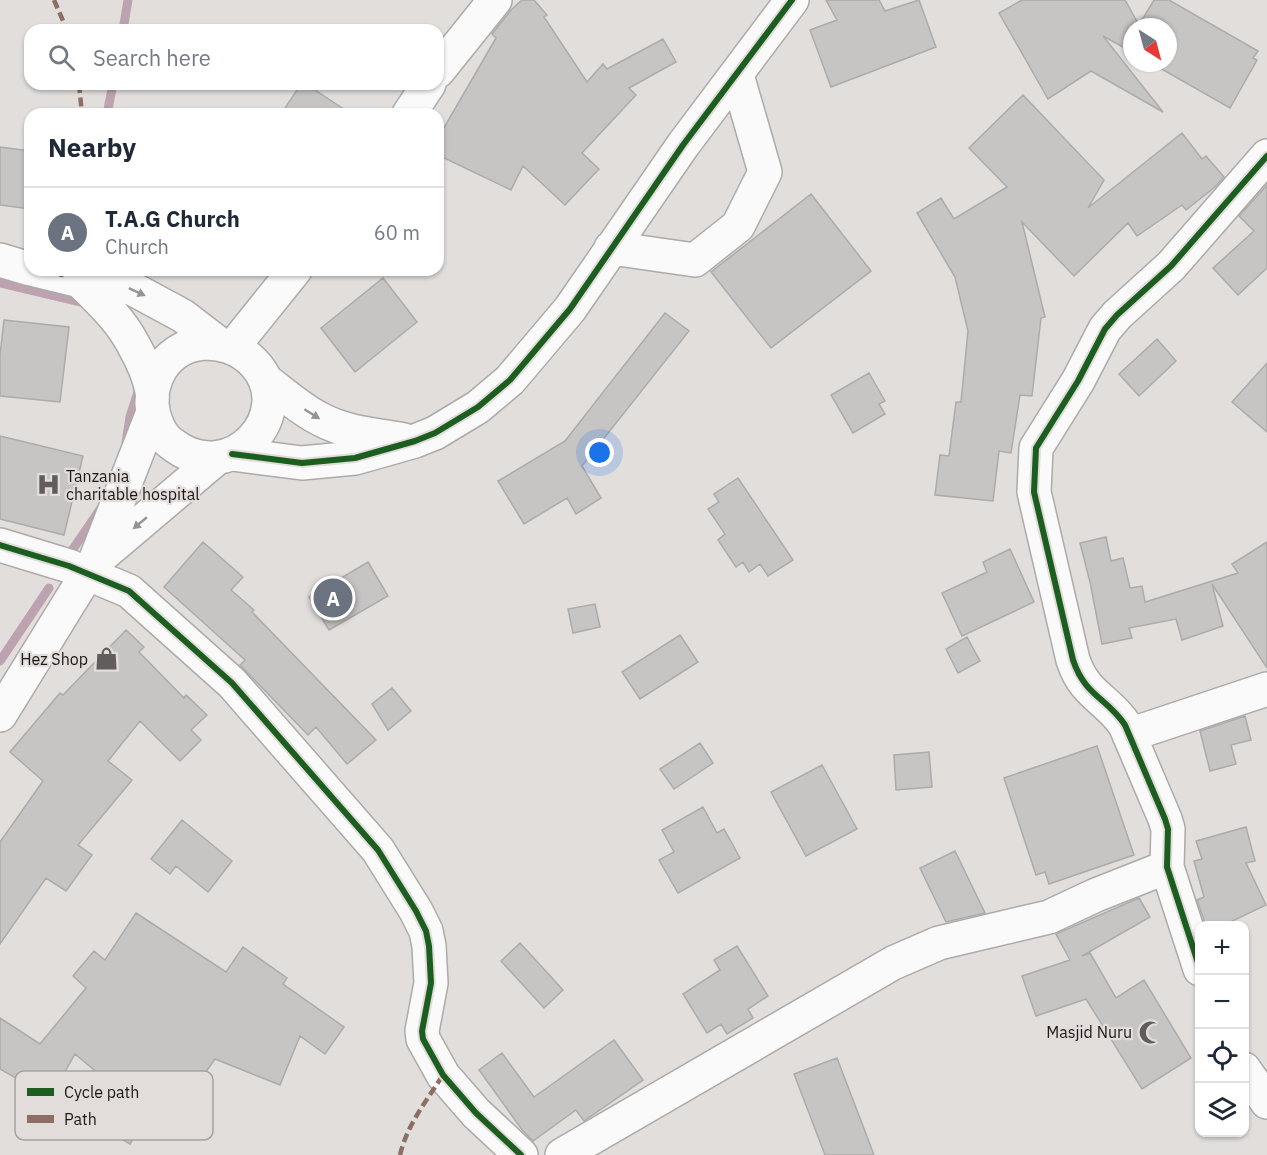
<!DOCTYPE html>
<meta charset="utf-8">
<style>
:root{--surface:#fff;--page:#f2f2f3;--text:#1f2937;--muted:#747a83;--line:#e0e1e3;--accent:#2563eb}
body{margin:0;font-family:"IBM Plex Sans",sans-serif;background:var(--page);color:var(--text)}
.controls{position:absolute;right:18px;bottom:18px;display:grid;overflow:hidden;border-radius:12px;box-shadow:0 2px 4px #0004}
.controls button{width:54px;height:54px;display:grid;place-items:center;padding:0;border:0;border-bottom:2px solid var(--line);background:var(--surface);color:var(--text);font:30px sans-serif}
.compass{position:absolute;left:1123px;top:18px;width:54px;height:54px;border-radius:50%;background:var(--surface);box-shadow:0 2px 4px #0004;rotate:144deg}
.you{position:absolute;left:600px;top:453px;width:21px;height:21px;margin:-15px;border:4px solid #fff;border-radius:50%;background:#1a73e8;box-shadow:0 0 0 9px #1a73e833}
.badge{display:grid;place-items:center;width:39px;height:39px;border-radius:50%;background:var(--accent);color:#fff;font-size:20px;font-weight:700}
.pin{position:absolute;translate:-50% -50%;border:3px solid #fff;box-shadow:0 2px 6px #0006}
.list{margin:0;padding:0;list-style:none}
h2{display:flex;justify-content:space-between;align-items:center;height:78px;margin:0;padding:0 24px;font-size:26px}
h2 small{font-size:20px;font-weight:400;color:var(--muted)}
.list li{display:grid;grid-template-columns:39px 1fr auto;gap:18px;align-items:center;box-sizing:border-box;height:90px;padding:0 24px;border-top:2px solid var(--line)}
.list b{display:block;font-size:22px;white-space:nowrap}
.list p{margin:0;font-size:20px;white-space:nowrap;color:var(--muted)}
.list em{font-size:20px;font-style:normal;color:var(--muted)}
.icon{flex:none;width:33px;height:33px;fill:none;stroke:currentColor;stroke-width:2;stroke-linecap:round;stroke-linejoin:round}
.map{position:relative;flex:none;width:1267px;height:1155px;overflow:hidden}
.search{position:absolute;background:var(--surface);box-shadow:0 2px 4px #0004;left:24px;top:24px;width:420px;height:66px;display:flex;align-items:center;gap:15px;box-sizing:border-box;padding:0 21px;border-radius:18px;color:var(--muted);font-size:22px}
.panel{position:absolute;background:var(--surface);box-shadow:0 2px 4px #0004;left:24px;top:108px;width:420px;height:168px;border-radius:18px}
.map>svg:first-child{display:block}
.lines{fill:none;stroke-linecap:round;stroke-linejoin:round}
.stream{stroke:#bda3b0;stroke-width:9}
.building{fill:#c7c5c3;stroke:#adabaa;stroke-width:1.5}
.minor-casing{stroke:#adaaa9;stroke-width:36}
.major-casing{stroke:#adaaa9;stroke-width:36}
.minor{stroke:#fafafa;stroke-width:33}
.major{stroke:#fafafa;stroke-width:33}
.quiet{stroke:#8d6e63;stroke-width:4.5;stroke-dasharray:9 4.5;stroke-linecap:butt}
.cycleway-casing{stroke:#e2dddb;stroke-width:10}
.cycleway{stroke:#1b5e20;stroke-width:6}
.oneway{fill:#959494}
.labels{text-anchor:middle;stroke-width:4.5;stroke-linejoin:round;paint-order:stroke}
.poi-label{font-size:16px;fill:#1a1817;stroke:#e2dddb;text-anchor:end}
.key{fill:#e2dddb;stroke:#a6a2a0;stroke-width:1.5}
.key-label{font-size:16px;fill:#1a1817}
</style>
<div class="map">
<svg width="1267" height="1155" viewBox="0 0 1267 1155">
<rect width="100%" height="100%" fill="#e1dedc"/>
<g class="lines">
<path class="stream" d="M123 30 128 0
M107 114 113 84
M0 283 85 303
M126 443 130 417 139 389
M73 549 101 508
M0 661 49 588"/>
</g>
<path class="building" d="M522 0H534L547 15 544 17 587 82 603 64 607 69 663 39 676 62 629 88 636 95 582 153 599 169 565 205 523 166 511 190 438 155V138L496 38 492 34 511 10Z
M826 0H879L885 11 919 0 936 47 831 87 810 30 837 20Z
M1022 0H1125L1139 25 1154 0H1169L1258 51 1253 58 1257 60 1230 108 1151 63H1168V27H1132V52L1103 36 1163 112 1091 71 1048 99 999 13Z
M301 84H306L351 114H281Z
M1023 95 1104 180 1088 208 1182 133 1202 159 1206 156 1224 177 1215 187 1186 210 1182 205 1137 236 1128 223 1074 276 1022 222 1045 317 1041 318 1032 396 1020 395 1011 453 999 451 993 501 935 495 940 455 949 456 956 402H961L968 331 955 277 917 213 941 198 954 219 1007 187 969 148Z
M0 147 30 151V209L0 205Z
M1267 185V268L1238 295 1213 268 1254 231 1239 216Z
M811 194 871 271 771 348 711 272Z
M383 278 417 322 355 372 321 328Z
M665 313 689 331 582 466 601 498 576 514 567 498 524 524 498 481 565 441Z
M4 320 69 327 60 402 0 396V355Z
M1157 339 1176 361 1139 396 1119 374Z
M1267 363V432L1232 402Z
M869 373 885 401 879 404 885 414 853 433 831 395Z
M0 436 83 456 64 535 0 519Z
M738 478 793 560 768 576 760 564 749 572 743 562 736 567 718 540 725 534 708 509 719 502 714 494Z
M1106 537 1111 561 1123 558 1130 588 1142 586 1145 602 1238 573 1232 564 1267 542V668L1212 584 1223 626 1182 640 1176 619 1129 628 1132 638 1102 644 1090 582 1080 543Z
M203 542 243 577 231 590 254 610 252 612 376 740 347 764 316 727 308 735 240 665 245 660 164 587Z
M1010 549 1034 602 962 636 942 593 987 572 983 562Z
M368 562 388 596 329 630 309 597Z
M595 604 600 627 573 633 568 609Z
M126 630 144 647 139 652 184 698 186 695 207 715 191 730 201 740 180 761 140 721 108 761 132 780 78 845 92 855 66 891 46 878 0 944V842L43 781 10 752 60 693 63 695Z
M680 635 698 662 640 699 622 672Z
M967 637 980 661 958 673 946 649Z
M392 688 411 711 388 730 372 704Z
M1245 716 1251 740 1231 745 1236 764 1210 771 1200 731Z
M700 743 713 763 674 789 660 769Z
M1097 746 1134 855 1049 884 1045 872 1036 875 1004 778Z
M929 752 932 787 896 790 894 755Z
M822 765 857 829 806 856 771 792Z
M703 807 717 833 724 829 740 858 678 893 659 860 674 852 662 830Z
M182 820 232 861 208 892 176 866 170 874 151 859Z
M1246 827 1255 861 1246 863 1266 905 1222 926H1206L1197 900 1204 897 1194 861 1202 859 1196 841Z
M955 851 985 913 946 922 920 868Z
M1139 898 1150 917 1082 956 1090 953 1116 998 1144 980 1191 1058 1142 1089 1086 999 1036 1016 1022 976 1070 960 1056 934Z
M136 913 226 972 243 947 287 978 283 984 344 1027 325 1054 300 1036 280 1085 215 1059 181 1107 162 1093 130 1144 106 1130 108 1127 93 1118 113 1086 75 1054 50 1098 0 1069V1018L40 1044 86 988 73 976 94 951 105 960Z
M520 943 563 990 544 1008 501 961Z
M737 946 768 996 748 1009 753 1018 727 1034 721 1024 707 1033 683 994 720 970 714 960Z
M614 1040 643 1080 584 1121 576 1110 533 1141 523 1131 479 1070 502 1053 534 1097Z
M837 1058 874 1155H825L794 1074Z"/>
<g class="lines">
<defs>
<path id="minor" d="M438 71 495 0
M409 114 429 84
M611 248 695 260 738 226 765 172 737 75
M233 347 295 270
M265 380C283 393 301 410 322 420 347 433 377 435 404 440
M232 454 302 463 355 458 415 441 435 433 478 407 510 380 570 309 683 145 792 0
M0 545 69 566 129 591 232 683 378 850 416 911 426 931 429 946 431 983 422 1031 423 1039 443 1075 476 1113 521 1155
M1129 735 1267 689
M1200 969 1167 867 1168 829 1165 819 1125 725C1107 698 1085 696 1073 660L1034 492 1036 448 1078 381 1105 329 1117 315 1171 266 1267 156
M1244 1069 1267 1102
M562 1155 893 963 939 943 1049 917 1096 895 1167 867"/>
<path id="major" d="M0 260 30 269
M35 270 80 281H108L133 289 183 316 218 343
M80 281C100 301 120 319 133 344 141 358 149 375 152 391 153 395 152 400 152 404 153 418 160 436 172 444 231 490 300 412 254 363 226 334 177 336 158 374 155 380 154 386 152 392
M99 558 217 458
M0 715 95 561 153 412"/>
</defs>
<use href="#minor" class="minor-casing"/>
<use href="#major" class="major-casing"/>
<use href="#minor" class="minor"/>
<use href="#major" class="major"/>
<path class="quiet" d="M54 0 67 30
M79 84 82 114
M61 277 62 270
M400 1155C407 1125 427 1100 443 1075"/>
<defs>
<path id="cycleway" d="M232 454 302 463 355 458 415 441 435 433 478 407 510 380 570 309 683 145 792 0
M0 545 69 566 129 591 232 683 378 850 416 911 426 931 429 946 431 983 422 1031 423 1039 443 1075 476 1113 521 1155
M1200 969 1167 867 1168 829 1165 819 1125 725C1107 698 1085 696 1073 660L1034 492 1036 448 1078 381 1105 329 1117 315 1171 266 1267 156"/>
</defs>
<use href="#cycleway" class="cycleway-casing"/>
<use href="#cycleway" class="cycleway"/>
</g>
<defs><path id="oneway-solid" d="M-6-.8H1V-3.2L6.5 0L1 3.2V.8H-6Z" transform="scale(1.5)"/></defs>
<g class="oneway">
<use href="#oneway-solid" transform="translate(137 292) rotate(25)"/>
<use href="#oneway-solid" transform="translate(312 414) rotate(32)"/>
<use href="#oneway-solid" transform="translate(140 523) rotate(140)"/>
</g>
<defs>
<symbol id="hospital-bare" viewBox="-9 -9 18 18"><path d="M-5-5h3v3.5h4V-5h3V5h-3V1.5h-4V5h-3Z" fill="#605d5c" stroke="#e2dddb" stroke-width="2.5" paint-order="stroke"/></symbol>
<symbol id="shop-bare" viewBox="-9 -9 18 18"><path d="M-5-2.5h2.3a2.7 3.5 0 0 1 5.4 0H5L5.5 6h-11ZM-1.5-2.5h3a1.5 2.3 0 0 0-3 0Z" fill="#605d5c" stroke="#e2dddb" stroke-width="2.5" paint-order="stroke"/></symbol>
<symbol id="mosque-bare" viewBox="-9 -9 18 18"><path d="M3.5-4.9A6 6 0 1 0 3.5 4.9A5 5 0 1 1 3.5-4.9Z" fill="#605d5c" stroke="#e2dddb" stroke-width="2.5" paint-order="stroke"/></symbol>
</defs>
<g fill-rule="evenodd">
<use href="#hospital-bare" x="32" y="468" width="33" height="33"/>
<use href="#shop-bare" x="90" y="642" width="33" height="33"/>
<use href="#mosque-bare" x="1134" y="1016" width="33" height="33"/>
</g>
<g class="labels">
<g class="poi-label">
<text x="66" y="482" text-anchor="start">Tanzania<tspan x="66" dy="18">charitable hospital</tspan></text>
<text x="88" y="665">Hez Shop</text>
<text x="1132" y="1038">Masjid Nuru</text>
</g>
</g>
<rect x="15" y="1071" width="198" height="69" rx="9" class="key"/>
<rect x="27" y="1088" width="27" height="8" fill="#1b5e20"/>
<rect x="27" y="1115" width="27" height="8" fill="#8d6e63"/>
<g class="key-label">
<text x="64" y="1098">Cycle path</text>
<text x="64" y="1125">Path</text>
</g>
</svg>
<div class="controls">
<button>+</button>
<button>−</button>
<button><svg class="icon" aria-label="locate" viewBox="0 0 24 24"><circle cx="12" cy="12" r="6"/><path d="M12 2v4M12 18v4M2 12h4M18 12h4"/></svg></button>
<button><svg class="icon" aria-label="layers" viewBox="0 0 24 24"><path d="M12 4l9 5-9 5-9-5zM3 14l9 5 9-5"/></svg></button>
</div>
<svg class="compass" viewBox="-18 -18 36 36"><path d="M0-13l5 13h-10z" fill="#e53935"/><path d="M0 13l5-13h-10z" fill="#747a83"/></svg>
<div class="you"></div>
<div class="pin badge" style="left:333px;top:598px;background:#6b7280">A</div>
<div class="search"><svg class="icon" aria-label="search" viewBox="0 0 24 24"><circle cx="10" cy="10" r="6"/><path d="M15 15l6 6"/></svg>Search here</div>
<section class="panel">
<h2>Nearby<small></small></h2>
<ul class="list">
<li><span class="badge" style="background:#6b7280">A</span><div><b>T.A.G Church</b><p>Church</p></div><em>60 m</em></li>
</ul>
</section>
</div>
